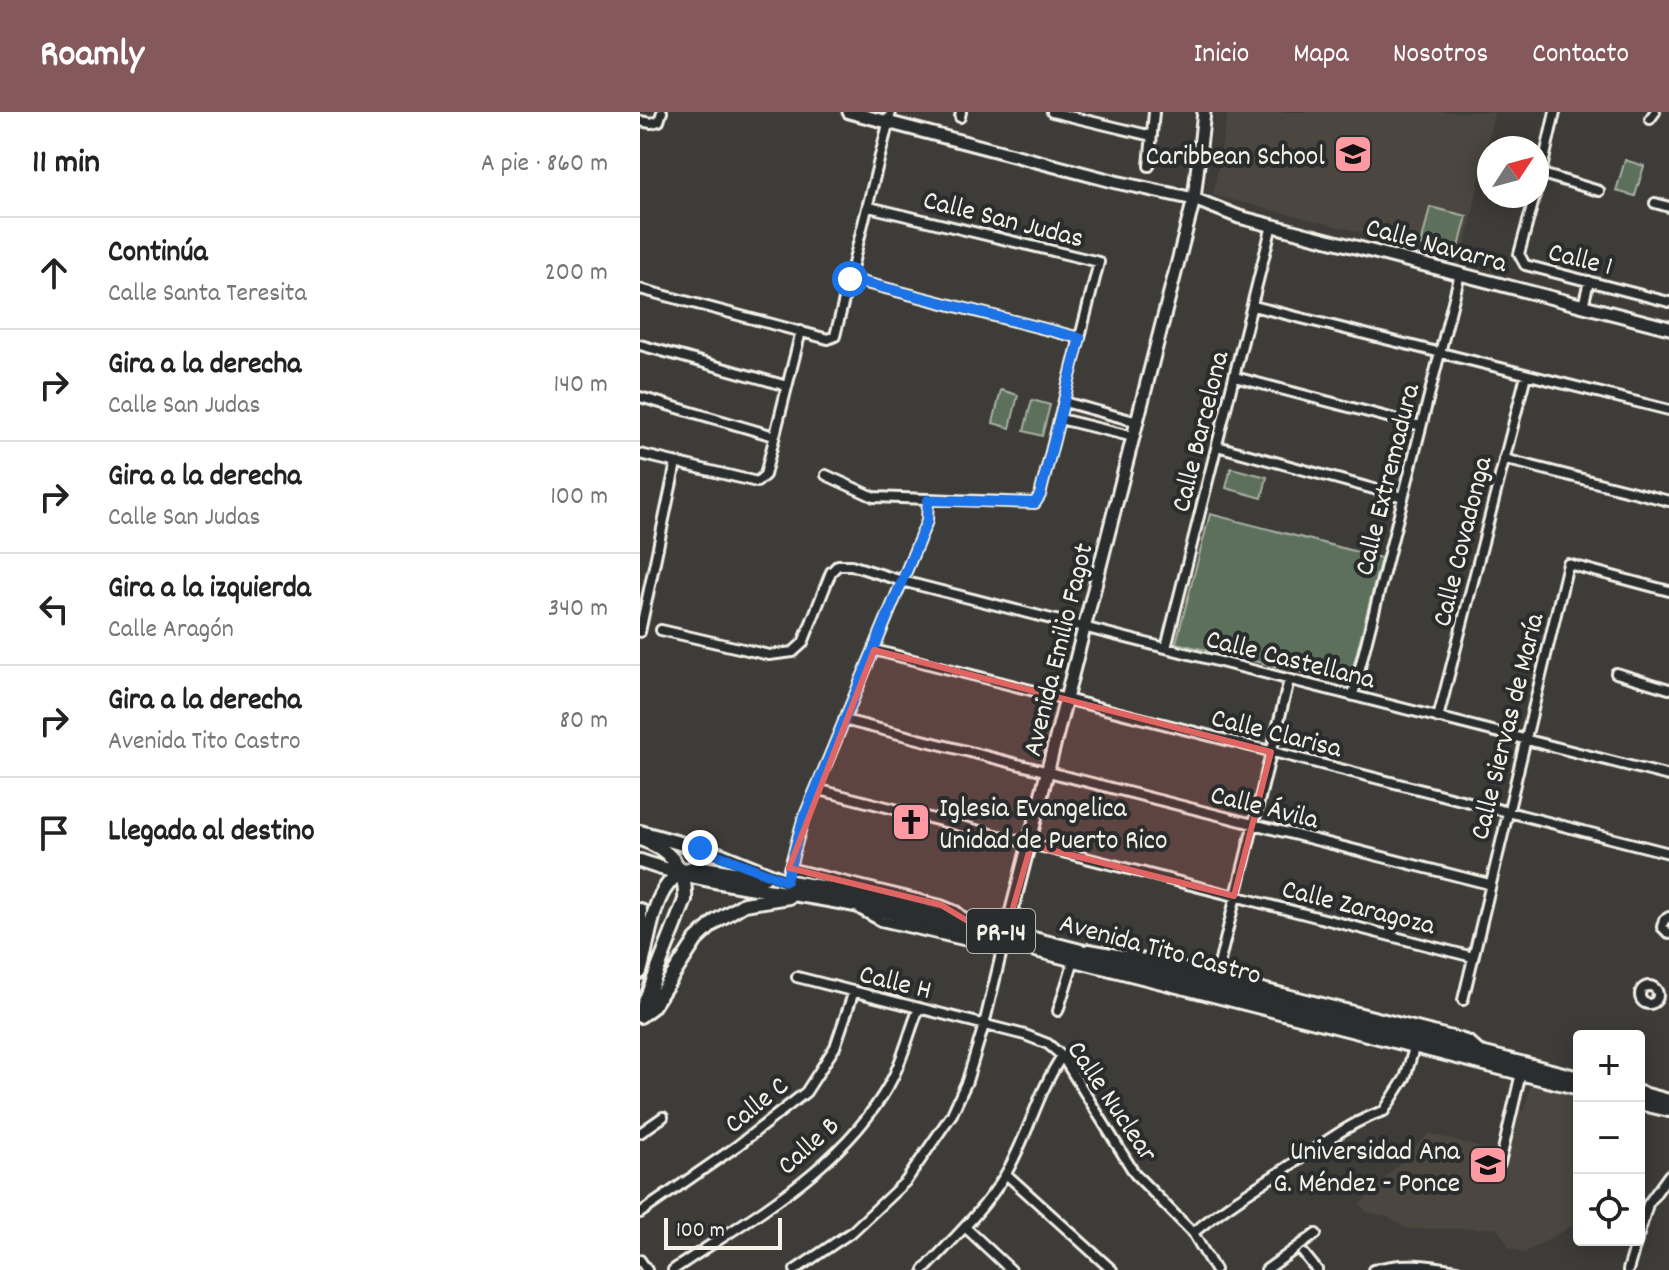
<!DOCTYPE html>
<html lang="es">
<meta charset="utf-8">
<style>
:root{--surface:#fff;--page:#f2f2f2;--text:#222;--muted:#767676;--line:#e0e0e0;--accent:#85585c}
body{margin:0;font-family:Dekko,sans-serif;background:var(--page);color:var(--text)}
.controls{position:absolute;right:24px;bottom:24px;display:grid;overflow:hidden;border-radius:8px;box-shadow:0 4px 20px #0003}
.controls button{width:72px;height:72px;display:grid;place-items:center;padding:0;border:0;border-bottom:2px solid var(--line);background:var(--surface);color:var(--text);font:40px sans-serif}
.compass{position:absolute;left:837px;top:24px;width:72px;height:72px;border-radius:50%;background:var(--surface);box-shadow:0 4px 20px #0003;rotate:54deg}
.scale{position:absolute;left:24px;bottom:20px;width:118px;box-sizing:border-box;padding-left:8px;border:4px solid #f4f1e8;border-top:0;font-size:22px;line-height:28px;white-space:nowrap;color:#f4f1e8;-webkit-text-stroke:6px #2a2d2e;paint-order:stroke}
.stop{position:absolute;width:24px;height:24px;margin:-18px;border:6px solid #1a73e8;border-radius:50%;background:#fff}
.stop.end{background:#1a73e8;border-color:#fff;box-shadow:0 2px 8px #0008}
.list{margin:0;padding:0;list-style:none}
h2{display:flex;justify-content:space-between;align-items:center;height:104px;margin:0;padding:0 32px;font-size:34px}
h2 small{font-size:26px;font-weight:400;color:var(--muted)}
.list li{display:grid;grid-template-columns:52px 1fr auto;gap:24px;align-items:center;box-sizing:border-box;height:112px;padding:0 32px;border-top:2px solid var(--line)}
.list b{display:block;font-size:30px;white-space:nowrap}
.list p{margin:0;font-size:26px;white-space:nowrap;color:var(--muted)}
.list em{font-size:26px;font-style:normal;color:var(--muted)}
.icon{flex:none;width:44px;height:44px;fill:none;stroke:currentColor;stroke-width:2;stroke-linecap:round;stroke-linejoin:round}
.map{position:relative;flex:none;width:1029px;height:1158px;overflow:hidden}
header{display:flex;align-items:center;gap:48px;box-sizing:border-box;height:112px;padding:0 40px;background:var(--accent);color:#fff}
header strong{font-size:38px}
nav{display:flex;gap:44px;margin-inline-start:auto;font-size:28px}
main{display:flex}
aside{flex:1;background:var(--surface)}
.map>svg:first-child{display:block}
.built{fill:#4c4640}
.green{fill:#5b705b;stroke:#a8b0a2;stroke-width:2}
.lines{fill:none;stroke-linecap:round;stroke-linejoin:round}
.street-casing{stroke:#f4f1e8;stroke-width:14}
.secondary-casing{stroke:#f4f1e8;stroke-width:17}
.primary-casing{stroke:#f4f1e8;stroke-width:18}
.street{stroke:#2a2d2e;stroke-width:8}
.secondary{stroke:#2a2d2e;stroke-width:11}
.primary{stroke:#2a2d2e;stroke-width:12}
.route{stroke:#1a73e8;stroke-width:10}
.marked{fill:#df6462;fill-opacity:0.2;stroke:#df6462;stroke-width:6;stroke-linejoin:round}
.labels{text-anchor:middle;stroke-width:8;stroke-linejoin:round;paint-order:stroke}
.shield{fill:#2a2d2e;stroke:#b7b6b0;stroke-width:2}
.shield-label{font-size:26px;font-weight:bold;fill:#f4f1e8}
.poi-label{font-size:28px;fill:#f4f1e8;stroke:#2a2d2e;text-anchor:end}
.street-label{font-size:28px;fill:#f4f1e8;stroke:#2a2d2e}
</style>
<header>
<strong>Roamly</strong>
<nav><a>Inicio</a><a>Mapa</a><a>Nosotros</a><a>Contacto</a></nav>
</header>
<main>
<aside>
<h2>11 min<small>A pie · 860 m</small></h2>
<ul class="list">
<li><svg class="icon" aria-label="ahead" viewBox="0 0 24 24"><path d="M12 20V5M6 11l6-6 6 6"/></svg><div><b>Continúa</b><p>Calle Santa Teresita</p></div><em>200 m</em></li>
<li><svg class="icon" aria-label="right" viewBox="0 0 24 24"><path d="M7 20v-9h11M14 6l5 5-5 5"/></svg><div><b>Gira a la derecha</b><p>Calle San Judas</p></div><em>140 m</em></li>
<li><svg class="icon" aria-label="right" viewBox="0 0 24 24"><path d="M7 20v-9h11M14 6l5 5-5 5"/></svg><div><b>Gira a la derecha</b><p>Calle San Judas</p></div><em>100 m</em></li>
<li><svg class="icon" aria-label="left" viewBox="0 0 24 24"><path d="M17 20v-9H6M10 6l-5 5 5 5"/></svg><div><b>Gira a la izquierda</b><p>Calle Aragón</p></div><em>340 m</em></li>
<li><svg class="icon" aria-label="right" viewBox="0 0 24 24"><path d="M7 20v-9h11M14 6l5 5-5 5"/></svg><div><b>Gira a la derecha</b><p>Avenida Tito Castro</p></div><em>80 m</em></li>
<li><svg class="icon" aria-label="arrive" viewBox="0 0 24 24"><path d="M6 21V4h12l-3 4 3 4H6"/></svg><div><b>Llegada al destino</b></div></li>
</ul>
</aside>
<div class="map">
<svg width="1029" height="1158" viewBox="0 0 1029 1158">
<rect width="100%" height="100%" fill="#3e3c39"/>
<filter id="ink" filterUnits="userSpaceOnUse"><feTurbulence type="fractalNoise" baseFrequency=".0125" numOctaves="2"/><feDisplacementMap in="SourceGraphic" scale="16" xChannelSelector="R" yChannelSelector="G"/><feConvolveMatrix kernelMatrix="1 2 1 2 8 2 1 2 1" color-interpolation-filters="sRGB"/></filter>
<g filter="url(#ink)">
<path class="built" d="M588 0H854L823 146 573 83Z
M891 970 939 982V1110L884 1141 870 1136 857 1116 768 1117 746 1104 727 1100 720 1092 789 1021 865 1043 877 998 885 999Z"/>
<path class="green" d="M985 48 1004 54 995 84 976 79Z
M790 95 827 104 817 143 781 133Z
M361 278 378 283 370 316 353 311Z
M392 288 410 293 402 324 384 319Z
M591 356 627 365 622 386 586 376Z
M570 402 741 446 709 571 536 531Z"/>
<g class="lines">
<defs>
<path id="street" d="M412 0 512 24
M320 5 321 0
M1010 7 1015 0
M0 9 11 11 19 9 22 0
M509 54 514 0
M902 62 959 79
M897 79 915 0
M895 84 879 142 885 153 1029 190
M1015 91 1029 95
M210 167 440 226
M0 177 188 227 195 224 251 0
M613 194 1029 298
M943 194 949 169
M0 233 147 274
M595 265 781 314
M0 285 134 324
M424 290 498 310
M420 307 494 325
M577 334 763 385
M0 342 117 370 125 363 161 219
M864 347 1029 389
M186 363 234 385 395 391 400 383 459 150 229 95
M21 518 129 543 153 540 163 531 191 460 198 453H211L262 469 1029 664
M0 520 36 351
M526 536 632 113
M234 538 1029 741
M976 561 1029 577
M713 583 820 162
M798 606 886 263
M204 608 849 772
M176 677 833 845
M149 756 301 793 316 799 327 808
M146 769 163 708 287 409 288 388
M221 798 241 809 362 837
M1029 805 1024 808 1022 815 1029 822
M449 837 516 849 820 926 829 929 840 939
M157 865 385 923 408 932 422 944 495 1062 553 1121 575 1158
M575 869 649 568
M1000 883a9 9 0 1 1 18 0a9 9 0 1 1-18 0Z
M823 888 928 452 1029 479
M418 899 434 848
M0 1021 23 1005
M860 1051 881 961
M366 1062 472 1158
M0 1101 97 1034 166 980 195 935 214 879
M325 1115 371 1158
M553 1121C585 1094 621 1072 657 1049 684 1031 712 1009 744 999L765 966 775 933
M999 1122 1008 1092 1029 1063
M664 1142 677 1158
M0 1148 7 1158
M33 1158C112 1104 202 1057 250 971 263 948 269 920 279 896
M155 1158 213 1119 266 1069 312 1002 327 969 344 913 364 830
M284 1158C312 1128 344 1098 365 1063 388 1025 397 981 422 944
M626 1158 676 1122
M733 1158C762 1149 788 1153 817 1158
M988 1158 997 1128"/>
<path id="secondary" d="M209 0 476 70 554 87 599 105 1029 216
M364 829 554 87 564 0"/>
<path id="primary" d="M0 720 82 743 146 769 209 780 939 966
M0 727C29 736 47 757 45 788L1 900
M0 749C78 777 162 779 242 799 474 858 706 918 939 976
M0 798V835
M0 860C11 825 11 762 57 755L124 766
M0 904 12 895 56 828 76 809 104 792 149 785
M999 981 1029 989
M999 991 1029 998"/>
</defs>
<use href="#street" class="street-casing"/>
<use href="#secondary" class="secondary-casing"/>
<use href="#primary" class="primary-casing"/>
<use href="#street" class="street"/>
<use href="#secondary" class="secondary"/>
<use href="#primary" class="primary"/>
</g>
</g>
<g class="lines" filter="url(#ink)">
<path class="route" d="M60 736 146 769 163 708 287 409 288 388 395 391 400 383 440 226 210 167"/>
</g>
<path class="marked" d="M234 538 631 640 594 784 391 733 366 820 331 811 301 793 149 756Z"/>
<defs>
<symbol id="school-square" viewBox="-11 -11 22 22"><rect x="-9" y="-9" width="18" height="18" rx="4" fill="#ff9aa2" stroke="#2a2d2e"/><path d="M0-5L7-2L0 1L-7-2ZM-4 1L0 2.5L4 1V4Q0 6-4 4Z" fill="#111"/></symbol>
<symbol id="church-square" viewBox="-11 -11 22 22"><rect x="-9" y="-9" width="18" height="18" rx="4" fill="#ff9aa2" stroke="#2a2d2e"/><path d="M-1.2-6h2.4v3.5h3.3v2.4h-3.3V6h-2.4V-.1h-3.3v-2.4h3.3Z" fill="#111"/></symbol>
<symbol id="university-square" viewBox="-11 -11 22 22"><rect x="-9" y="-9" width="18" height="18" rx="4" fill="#ff9aa2" stroke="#2a2d2e"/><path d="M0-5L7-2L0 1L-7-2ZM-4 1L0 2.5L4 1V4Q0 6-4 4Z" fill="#111"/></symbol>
</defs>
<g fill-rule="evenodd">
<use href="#school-square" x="691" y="20" width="44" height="44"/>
<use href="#church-square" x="249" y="688" width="44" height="44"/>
<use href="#university-square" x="826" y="1031" width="44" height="44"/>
</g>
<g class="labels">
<rect class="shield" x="327" y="797" width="68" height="44" rx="6"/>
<g class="shield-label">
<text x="361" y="828">PR-14</text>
</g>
<g class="poi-label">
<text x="685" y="52">Caribbean School</text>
<text x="299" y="704" text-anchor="start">Iglesia Evangelica<tspan x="299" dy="32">Unidad de Puerto Rico</tspan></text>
<text x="820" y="1047">Universidad Ana<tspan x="820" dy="32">G. Méndez - Ponce</tspan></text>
</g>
<g class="street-label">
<text transform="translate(364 105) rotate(14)" y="10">Calle San Judas</text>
<text transform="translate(797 131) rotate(15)" y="10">Calle Navarra</text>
<text transform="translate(941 145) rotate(14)" y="10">Calle 1</text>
<text transform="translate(558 319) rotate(-76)" y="10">Calle Barcelona</text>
<text transform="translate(745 367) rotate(-76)" y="10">Calle Extremadura</text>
<text transform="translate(820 429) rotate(-76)" y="10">Calle Covadonga</text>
<text transform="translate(416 537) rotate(-76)" y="10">Avenida Emilio Fagot</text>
<text transform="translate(651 545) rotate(14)" y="10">Calle Castellana</text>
<text transform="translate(865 614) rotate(-76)" y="10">Calle Siervas de María</text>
<text transform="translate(637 619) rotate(14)" y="10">Calle Clarisa</text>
<text transform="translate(625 693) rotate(14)" y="10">Calle Ávila</text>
<text transform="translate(719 793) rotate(14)" y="10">Calle Zaragoza</text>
<text transform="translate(521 835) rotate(15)" y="10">Avenida Tito Castro</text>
<text transform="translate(256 868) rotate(14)" y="10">Calle H</text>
<text transform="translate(474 988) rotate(56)" y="10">Calle Nuclear</text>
<text transform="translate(115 991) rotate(-39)" y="10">Calle C</text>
<text transform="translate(167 1032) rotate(-42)" y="10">Calle B</text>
</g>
</g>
</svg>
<div class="controls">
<button>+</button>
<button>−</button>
<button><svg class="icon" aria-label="locate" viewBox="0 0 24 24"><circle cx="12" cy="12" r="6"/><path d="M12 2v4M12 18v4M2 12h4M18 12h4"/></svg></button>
</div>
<svg class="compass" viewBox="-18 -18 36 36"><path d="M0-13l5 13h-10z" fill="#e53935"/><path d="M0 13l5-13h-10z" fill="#767676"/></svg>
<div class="scale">100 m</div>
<div class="stop" style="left:210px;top:167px"></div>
<div class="stop end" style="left:60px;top:736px"></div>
</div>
</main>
